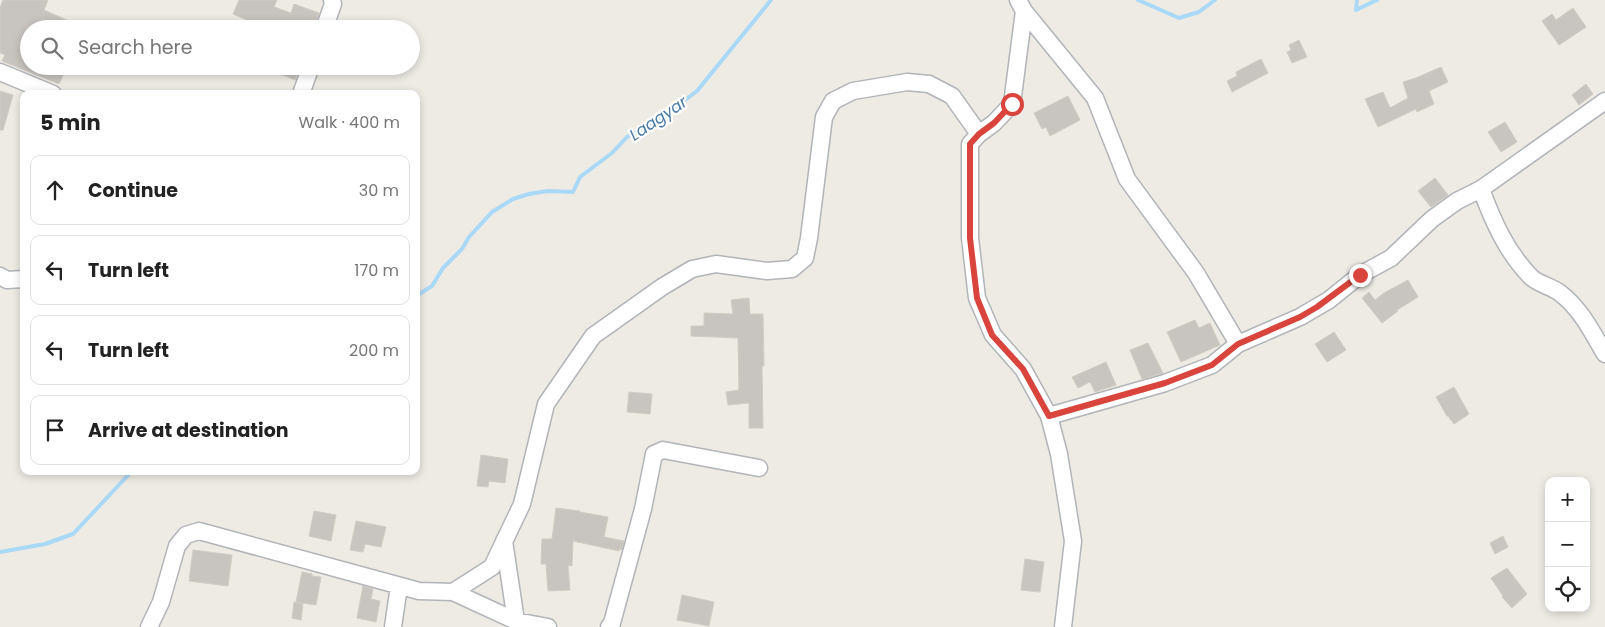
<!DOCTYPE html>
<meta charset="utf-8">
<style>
:root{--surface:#fff;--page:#f6f6f6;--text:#222;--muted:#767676;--line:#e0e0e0}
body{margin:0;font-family:Poppins,sans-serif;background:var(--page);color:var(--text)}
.controls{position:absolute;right:15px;bottom:15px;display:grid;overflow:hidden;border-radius:10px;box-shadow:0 2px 8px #0003}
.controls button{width:45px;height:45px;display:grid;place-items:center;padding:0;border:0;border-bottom:1px solid var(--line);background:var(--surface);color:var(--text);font:25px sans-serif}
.stop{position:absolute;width:15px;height:15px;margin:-11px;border:4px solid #d9443d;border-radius:50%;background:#fff}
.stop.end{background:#d9443d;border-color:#fff;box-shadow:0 1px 5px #0008}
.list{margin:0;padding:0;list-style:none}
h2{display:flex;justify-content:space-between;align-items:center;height:65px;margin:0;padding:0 20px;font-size:21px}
h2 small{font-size:16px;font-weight:400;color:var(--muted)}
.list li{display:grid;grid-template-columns:32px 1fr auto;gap:15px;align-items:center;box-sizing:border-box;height:70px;margin:0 10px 10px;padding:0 10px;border:1px solid var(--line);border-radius:10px}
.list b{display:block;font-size:19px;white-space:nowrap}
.list em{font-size:16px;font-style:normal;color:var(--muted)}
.icon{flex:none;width:28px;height:28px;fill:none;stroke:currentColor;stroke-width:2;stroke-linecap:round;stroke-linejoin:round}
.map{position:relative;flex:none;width:1605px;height:627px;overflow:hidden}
.search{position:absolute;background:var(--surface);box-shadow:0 2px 8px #0003;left:20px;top:20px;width:400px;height:55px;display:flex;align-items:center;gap:12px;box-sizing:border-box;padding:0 18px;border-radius:28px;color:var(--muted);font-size:19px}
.panel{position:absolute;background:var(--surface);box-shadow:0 2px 8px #0003;left:20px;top:90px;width:400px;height:385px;border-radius:10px}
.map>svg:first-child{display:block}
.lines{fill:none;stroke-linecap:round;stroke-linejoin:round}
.stream{stroke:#aad8f7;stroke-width:4}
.building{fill:#c8c5c0;stroke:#d1ccc3}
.minor-casing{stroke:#b1b4b8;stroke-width:19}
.minor{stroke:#fff;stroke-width:16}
.route{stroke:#d9443d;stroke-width:6}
.labels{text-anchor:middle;stroke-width:4.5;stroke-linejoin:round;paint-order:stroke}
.water-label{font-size:16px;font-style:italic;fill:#487aa7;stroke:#fff}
</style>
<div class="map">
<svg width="1605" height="627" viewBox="0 0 1605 627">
<rect width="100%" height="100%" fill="#edebe4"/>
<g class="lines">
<path class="stream" d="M1138 0 1179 18 1199 12 1215 0
M1357 0 1356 10 1377 0
M416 296 432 286 443 268 462 249 469 237 492 212 513 199 529 194 548 191 573 192 580 177 612 153 627 137 653 124 697 91 771 0
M0 552 45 544 73 534 132 471"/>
</g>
<path class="building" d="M3 0H48L44 10 87 29H29V66H67L59 84 2 61 5 55 0 53V8Z
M239 0H277L274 7 291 13 294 4 319 13 314 29H268L233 14Z
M1573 8 1586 27 1559 45 1542 21 1552 14 1556 20Z
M1299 40 1307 57 1292 63 1287 52 1291 50 1289 45Z
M1261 59 1268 73 1232 92 1227 81 1237 76 1236 72Z
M261 66H300L295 80Z
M1441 67 1448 82 1429 91 1434 104 1417 112 1416 109 1378 127 1365 99 1383 92 1390 108 1408 98 1403 82 1416 78Z
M1586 84 1593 94 1579 105 1572 95Z
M0 91 13 95 3 130H0Z
M1068 96 1080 120 1050 136 1046 127 1042 129 1034 113Z
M1505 122 1517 142 1501 152 1488 132Z
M1435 178 1448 195 1431 207 1418 191Z
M1408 280 1418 297 1397 310 1398 311 1382 323 1362 298 1369 292 1375 300 1384 293Z
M749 298 750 314H763L764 366H762L763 428H749V403L728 405 726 392 739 390 738 338 691 336V326H704V313L733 314 731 300Z
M1195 320 1199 328 1210 323 1220 345 1181 362 1167 332Z
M1334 332 1346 350 1327 362 1315 344Z
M1148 343 1163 373 1142 379 1130 350Z
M1106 362 1116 385 1095 392 1090 382 1078 388 1072 377Z
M1454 387 1469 414 1454 424 1448 416H1447L1436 397Z
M629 392 652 394 650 414 627 412Z
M481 455 508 459 505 483 489 481 488 487 477 486Z
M556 508 580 511V512L608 517 604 537 624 541 622 550 619 549V551L573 541 572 566 568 565 570 590 548 591 546 564H541L542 539H552Z
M314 511 336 515 331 541 309 536Z
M356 521 386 527 381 547 365 544 363 552 350 550Z
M1503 536 1508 547 1495 554 1490 543Z
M193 550 232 555 228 586 189 581Z
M1025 559 1044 562 1040 592 1021 590Z
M1507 568 1527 594 1512 608 1502 597 1503 596 1491 578Z
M302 572 312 574V576L321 577 316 605 296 602Z
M363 586 373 589 371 599 380 601 376 622 357 618Z
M682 595 714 602 709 626 677 620Z
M294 602 303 603 301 620 292 618Z"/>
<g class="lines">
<defs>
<path id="minor" d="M1018 0 1024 11 1095 98 1127 179 1196 273 1238 344
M1024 11 1012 104 994 123 979 134 970 144V238L977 298 993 335 1023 369 1049 416 1059 454 1073 541 1063 627
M324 29 333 4 332 0
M0 72 53 94
M301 94 311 66
M1481 189C1493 221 1506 251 1530 276 1537 284 1551 286 1560 293 1581 309 1592 332 1605 354
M0 276 7 280 24 279
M1049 416 1165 383 1212 365 1238 344 1300 317 1329 300 1360 275 1391 258 1432 219 1457 201 1481 189 1605 101
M504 541 516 621
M453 592 516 621 548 627
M149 627 161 602 177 546 186 535 199 531 419 591 453 592 492 567 522 504 546 404 593 336 662 287 692 269 716 264 767 271 792 269 805 258 809 238 824 117 833 101 853 91 907 82 929 84 952 96 979 134
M393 627 399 586
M609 627 612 623 643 509 654 454 663 450 759 468"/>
</defs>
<use href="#minor" class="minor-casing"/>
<use href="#minor" class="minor"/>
</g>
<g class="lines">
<path class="route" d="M1012 104 994 123 979 134 970 144V238L977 298 992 335 1023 369 1049 416 1165 383 1212 365 1238 344 1300 317 1317 307 1360 275"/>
</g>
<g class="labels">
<g class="water-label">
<text transform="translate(658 118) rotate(-34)" y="6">Laagyar</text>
</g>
</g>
</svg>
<div class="controls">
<button>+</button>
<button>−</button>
<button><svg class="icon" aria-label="locate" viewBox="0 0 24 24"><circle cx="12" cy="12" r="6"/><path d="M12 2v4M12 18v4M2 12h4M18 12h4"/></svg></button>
</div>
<div class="stop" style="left:1012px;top:104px"></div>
<div class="stop end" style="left:1360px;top:275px"></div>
<div class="search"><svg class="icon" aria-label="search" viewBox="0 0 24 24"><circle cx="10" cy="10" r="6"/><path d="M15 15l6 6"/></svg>Search here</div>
<section class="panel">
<h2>5 min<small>Walk · 400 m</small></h2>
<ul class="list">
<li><svg class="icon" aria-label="ahead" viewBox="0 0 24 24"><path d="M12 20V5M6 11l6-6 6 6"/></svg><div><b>Continue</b></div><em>30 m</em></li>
<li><svg class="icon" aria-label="left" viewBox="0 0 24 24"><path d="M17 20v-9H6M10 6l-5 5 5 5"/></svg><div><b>Turn left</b></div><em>170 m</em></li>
<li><svg class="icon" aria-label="left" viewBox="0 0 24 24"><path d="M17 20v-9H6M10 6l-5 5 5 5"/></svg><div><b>Turn left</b></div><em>200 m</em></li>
<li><svg class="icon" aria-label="arrive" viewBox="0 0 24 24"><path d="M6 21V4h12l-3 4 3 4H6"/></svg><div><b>Arrive at destination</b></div></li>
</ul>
</section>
</div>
